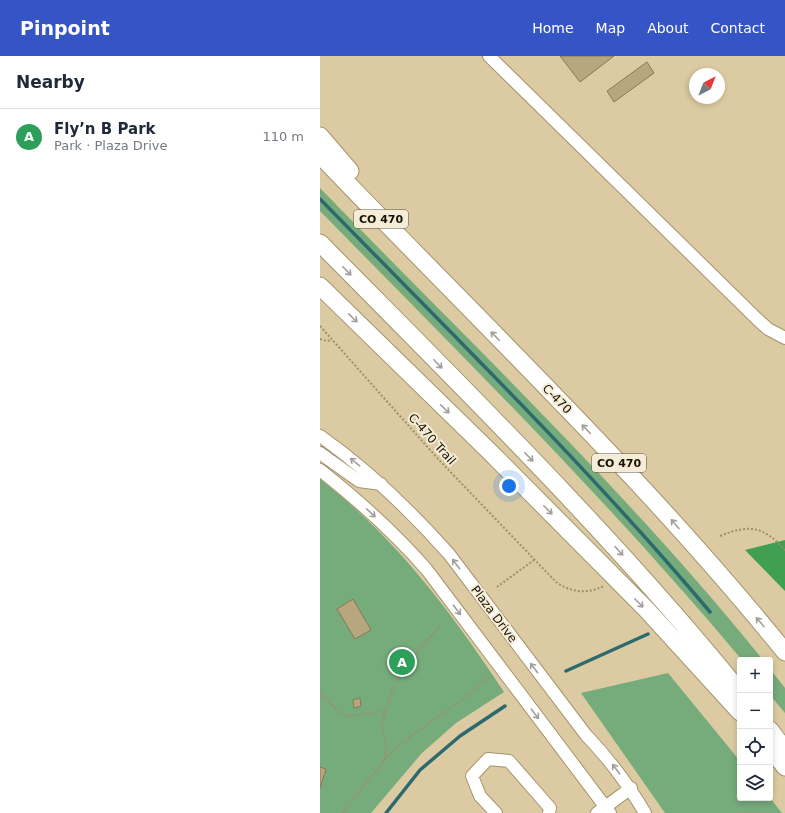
<!DOCTYPE html>
<meta charset="utf-8">
<style>
:root{--surface:#fff;--page:#f2f2f3;--text:#1f2937;--muted:#747a83;--line:#e0e1e3;--accent:#3554c5}
body{margin:0;font-family:"DejaVu Sans",sans-serif;background:var(--page);color:var(--text)}
.controls{position:absolute;right:12px;bottom:12px;display:grid;overflow:hidden;border-radius:4px;box-shadow:0 2px 6px #0003}
.controls button{width:36px;height:36px;display:grid;place-items:center;padding:0;border:0;border-bottom:1px solid var(--line);background:var(--surface);color:var(--text);font:20px sans-serif}
.compass{position:absolute;left:369px;top:12px;width:36px;height:36px;border-radius:50%;background:var(--surface);box-shadow:0 2px 6px #0003;rotate:42deg}
.you{position:absolute;left:189px;top:430px;width:14px;height:14px;margin:-10px;border:3px solid #fff;border-radius:50%;background:#1a73e8;box-shadow:0 0 0 6px #1a73e833}
.badge{display:grid;place-items:center;width:26px;height:26px;border-radius:50%;background:var(--accent);color:#fff;font-size:13px;font-weight:700}
.pin{position:absolute;translate:-50% -50%;border:2px solid #fff;box-shadow:0 1px 4px #0006}
.list{margin:0;padding:0;list-style:none}
h2{display:flex;justify-content:space-between;align-items:center;height:52px;margin:0;padding:0 16px;font-size:17px}
h2 small{font-size:13px;font-weight:400;color:var(--muted)}
.list li{display:grid;grid-template-columns:26px 1fr auto;gap:12px;align-items:center;box-sizing:border-box;height:56px;padding:0 16px;border-top:1px solid var(--line)}
.list b{display:block;font-size:15px;white-space:nowrap}
.list p{margin:0;font-size:13px;white-space:nowrap;color:var(--muted)}
.list em{font-size:13px;font-style:normal;color:var(--muted)}
.icon{flex:none;width:22px;height:22px;fill:none;stroke:currentColor;stroke-width:2;stroke-linecap:round;stroke-linejoin:round}
.map{position:relative;flex:none;width:465px;height:757px;overflow:hidden}
header{display:flex;align-items:center;gap:24px;box-sizing:border-box;height:56px;padding:0 20px;background:var(--accent);color:#fff}
header strong{font-size:19px}
nav{display:flex;gap:22px;margin-inline-start:auto;font-size:14px}
main{display:flex}
aside{flex:1;background:var(--surface)}
.map>svg:first-child{display:block}
.green{fill:#76ab7c}
.forest{fill:#409f52}
.lines{fill:none;stroke-linecap:round;stroke-linejoin:round}
.stream{stroke:#2c6a6e;stroke-width:3.5}
.building{fill:#b7a67e;stroke:#897953}
.minor-casing{stroke:#a5946d;stroke-width:14}
.highway-casing{stroke:#a5946d;stroke-width:19}
.path{stroke:#9d8f6f;stroke-width:2;stroke-dasharray:2 2;stroke-linecap:butt}
.minor{stroke:#fff;stroke-width:12}
.highway{stroke:#fff;stroke-width:17}
.oneway{stroke:#a3a09b}
.labels{text-anchor:middle;stroke-width:4;stroke-linejoin:round;paint-order:stroke}
.shield{fill:#f5ecd7;stroke:#5a5343;stroke-width:1}
.shield-label{font-size:11px;font-weight:bold;fill:#181204}
.street-label{font-size:12px;fill:#181204;stroke:#f5ecd7}
</style>
<header>
<strong>Pinpoint</strong>
<nav><a>Home</a><a>Map</a><a>About</a><a>Contact</a></nav>
</header>
<main>
<aside>
<h2>Nearby<small></small></h2>
<ul class="list">
<li><span class="badge" style="background:#2e9e5b">A</span><div><b>Fly’n B Park</b><p>Park · Plaza Drive</p></div><em>110 m</em></li>
</ul>
</aside>
<div class="map">
<svg width="465" height="757" viewBox="0 0 465 757">
<rect width="100%" height="100%" fill="#dccba2"/>
<path class="green" d="M0 132C148 285 308 436 443 604H422C290 446 143 301 0 155Z
M0 423C76 482 132 557 184 636L136 667 102 697 51 757H0Z
M450 613 465 632V657L450 639Z
M348 617 420 705V742H450L462 757H345L261 637Z"/>
<path class="forest" d="M465 484V535L425 494Z"/>
<g class="lines">
<path class="stream" d="M0 143C132 278 268 411 390 556
M246 615 328 578
M66 757 100 714 140 680 185 650"/>
</g>
<path class="building" d="M240 0H294L260 26Z
M327 6 334 17 294 46 287 35Z
M33 543 51 574 35 583 17 553Z
M40 642 41 650 34 652 33 644Z
M0 711 6 713 0 732Z"/>
<g class="lines">
<defs>
<path id="minor" d="M169 0 437 263 448 273 465 282
M0 380C48 414 90 454 129 498L266 679C289 703 308 728 325 757
M0 397 39 425 61 428
M0 414C38 444 75 477 107 514L290 757
M176 757 160 740 152 720 168 703 189 705 230 752 229 757
M277 757 311 732"/>
<path id="highway" d="M0 80 30 115
M0 99C157 263 322 419 465 596
M0 187C144 333 291 477 420 636
M0 230 168 394 326 553 420 656
M450 674 465 694
M450 691 465 711"/>
</defs>
<use href="#minor" class="minor-casing"/>
<use href="#highway" class="highway-casing"/>
<path class="path" d="M0 270 119 404 236 526C252 537 267 538 284 530
M0 283 7 285 12 284
M400 480C430 468 443 470 465 494
M177 531 214 504
M0 637 20 657 29 660 65 655
M63 706 66 693 62 666 74 630 88 605 120 570
M22 757 63 706 83 686 150 638 171 619"/>
<use href="#minor" class="minor"/>
<use href="#highway" class="highway"/>
</g>
<defs><path id="oneway-shaft" d="M-6 0H5M1.5-3L5.5 0L1.5 3" fill="none" stroke-width="1.6" stroke-linecap="round" stroke-linejoin="round"/></defs>
<g class="oneway">
<use href="#oneway-shaft" transform="translate(27 215) rotate(46)"/>
<use href="#oneway-shaft" transform="translate(33 262) rotate(44)"/>
<use href="#oneway-shaft" transform="translate(175 280) rotate(-134)"/>
<use href="#oneway-shaft" transform="translate(118 308) rotate(46)"/>
<use href="#oneway-shaft" transform="translate(125 353) rotate(44)"/>
<use href="#oneway-shaft" transform="translate(266 373) rotate(-134)"/>
<use href="#oneway-shaft" transform="translate(209 401) rotate(46)"/>
<use href="#oneway-shaft" transform="translate(35 406) rotate(-141)"/>
<use href="#oneway-shaft" transform="translate(228 454) rotate(45)"/>
<use href="#oneway-shaft" transform="translate(51 457) rotate(43)"/>
<use href="#oneway-shaft" transform="translate(355 468) rotate(-131)"/>
<use href="#oneway-shaft" transform="translate(299 495) rotate(48)"/>
<use href="#oneway-shaft" transform="translate(136 508) rotate(-127)"/>
<use href="#oneway-shaft" transform="translate(319 547) rotate(45)"/>
<use href="#oneway-shaft" transform="translate(137 554) rotate(53)"/>
<use href="#oneway-shaft" transform="translate(440 566) rotate(-130)"/>
<use href="#oneway-shaft" transform="translate(214 612) rotate(-128)"/>
<use href="#oneway-shaft" transform="translate(215 658) rotate(53)"/>
<use href="#oneway-shaft" transform="translate(296 713) rotate(-127)"/>
</g>
<g class="labels">
<g class="shield">
<rect x="34" y="154" width="54" height="18" rx="3"/>
<rect x="272" y="398" width="54" height="18" rx="3"/>
</g>
<g class="shield-label">
<text x="61" y="167">CO 470</text>
<text x="299" y="411">CO 470</text>
</g>
<g class="street-label">
<text transform="translate(237 343) rotate(46)" y="4">C-470</text>
<text transform="translate(112 383) rotate(48)" y="4">C-470 Trail</text>
<text transform="translate(174 558) rotate(53)" y="4">Plaza Drive</text>
</g>
</g>
</svg>
<div class="controls">
<button>+</button>
<button>−</button>
<button><svg class="icon" aria-label="locate" viewBox="0 0 24 24"><circle cx="12" cy="12" r="6"/><path d="M12 2v4M12 18v4M2 12h4M18 12h4"/></svg></button>
<button><svg class="icon" aria-label="layers" viewBox="0 0 24 24"><path d="M12 4l9 5-9 5-9-5zM3 14l9 5 9-5"/></svg></button>
</div>
<svg class="compass" viewBox="-18 -18 36 36"><path d="M0-13l5 13h-10z" fill="#e53935"/><path d="M0 13l5-13h-10z" fill="#747a83"/></svg>
<div class="you"></div>
<div class="pin badge" style="left:82px;top:606px;background:#2e9e5b">A</div>
</div>
</main>
